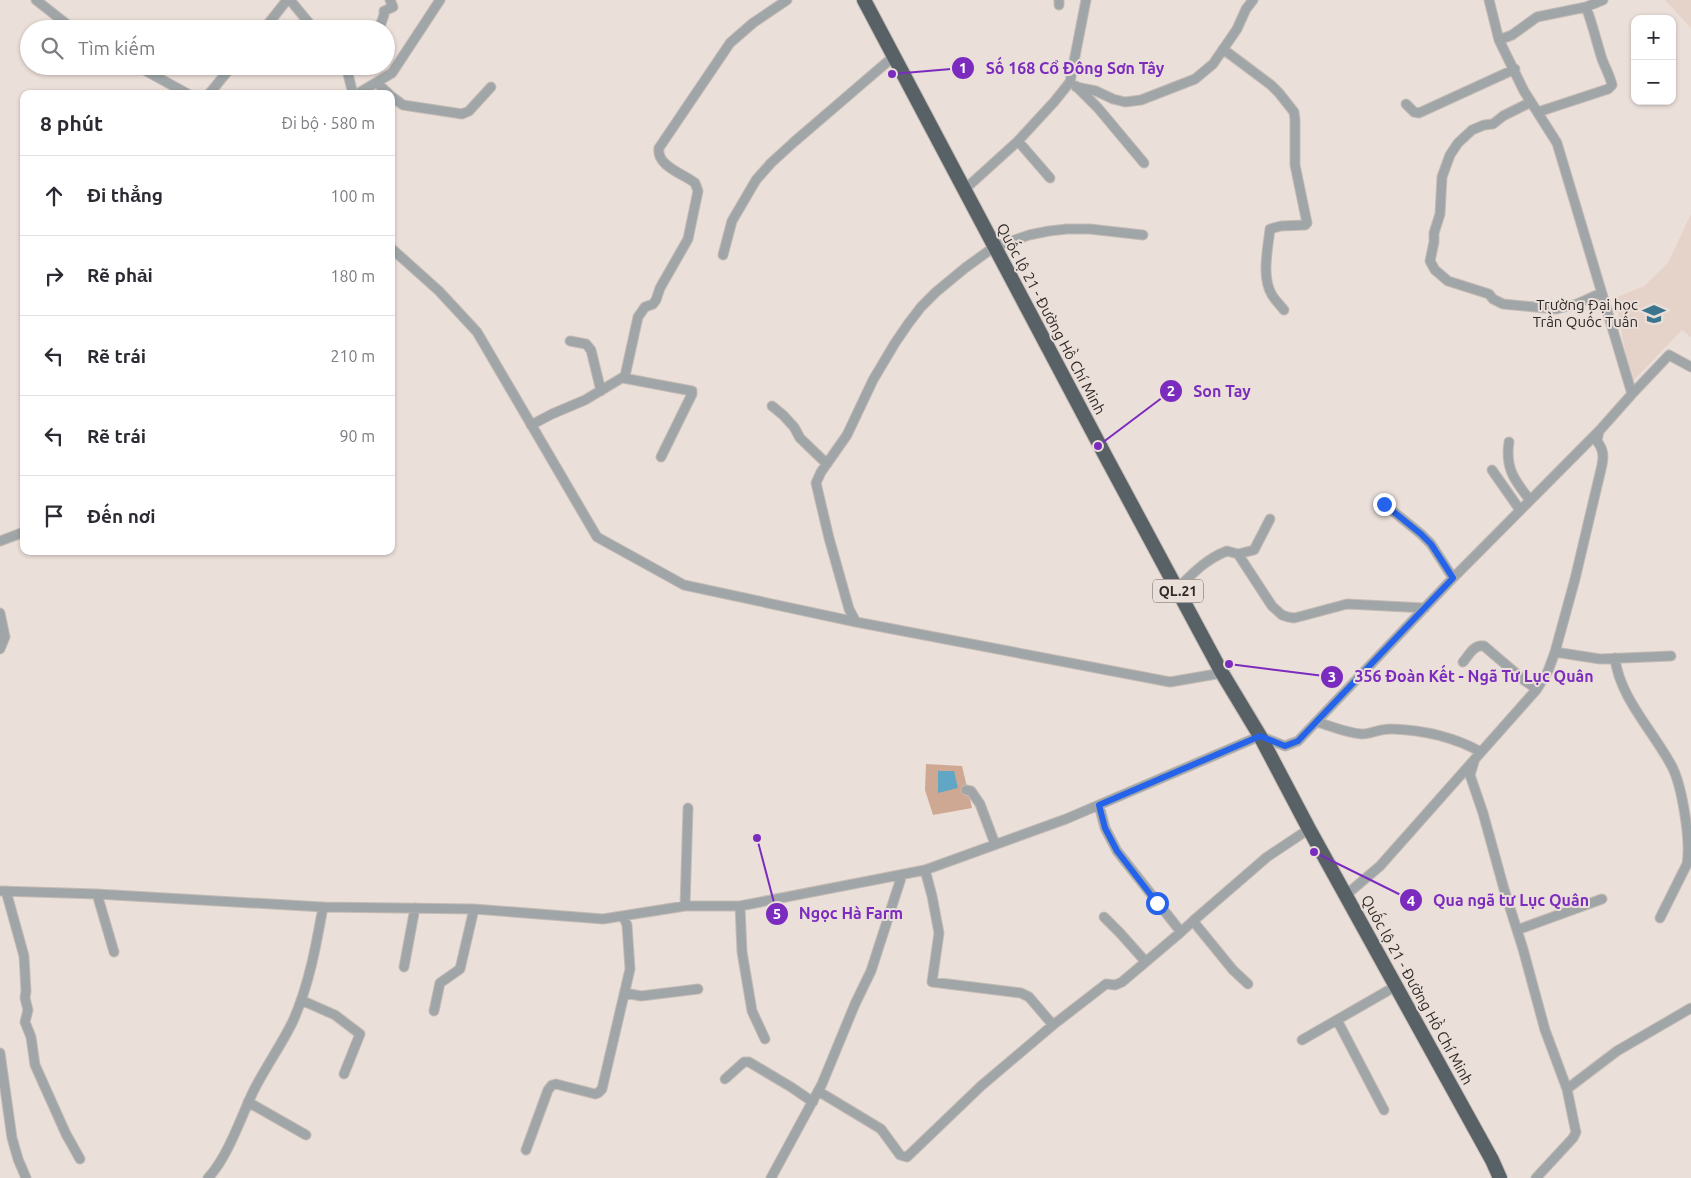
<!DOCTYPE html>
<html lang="vi">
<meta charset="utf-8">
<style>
:root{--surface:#fff;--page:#f2f2f3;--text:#2b2b33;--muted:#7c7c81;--line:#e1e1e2}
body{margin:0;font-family:Ubuntu,sans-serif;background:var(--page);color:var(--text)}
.controls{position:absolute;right:15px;top:15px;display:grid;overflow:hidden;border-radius:10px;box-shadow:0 1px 4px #0004}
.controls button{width:45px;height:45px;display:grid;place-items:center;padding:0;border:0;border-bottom:1px solid var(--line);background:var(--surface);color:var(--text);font:25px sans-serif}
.stop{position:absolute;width:15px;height:15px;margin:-11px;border:4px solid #2563eb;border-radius:50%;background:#fff}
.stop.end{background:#2563eb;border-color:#fff;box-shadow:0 1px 5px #0008}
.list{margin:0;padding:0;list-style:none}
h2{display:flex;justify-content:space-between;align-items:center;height:65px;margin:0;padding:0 20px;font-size:21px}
h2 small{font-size:16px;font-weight:400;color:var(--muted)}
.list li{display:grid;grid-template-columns:32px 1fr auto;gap:15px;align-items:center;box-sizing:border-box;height:80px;padding:0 20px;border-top:1px solid var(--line)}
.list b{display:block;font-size:19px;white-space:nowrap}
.list em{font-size:16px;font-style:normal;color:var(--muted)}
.icon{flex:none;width:28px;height:28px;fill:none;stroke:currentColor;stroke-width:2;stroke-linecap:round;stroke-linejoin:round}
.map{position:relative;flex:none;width:1691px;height:1178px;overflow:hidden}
.search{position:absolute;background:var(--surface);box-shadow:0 1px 4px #0004;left:20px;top:20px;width:375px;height:55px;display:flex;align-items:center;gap:12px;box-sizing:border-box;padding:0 18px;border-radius:28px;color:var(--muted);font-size:19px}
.panel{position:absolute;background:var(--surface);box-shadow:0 1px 4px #0004;left:20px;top:90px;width:375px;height:465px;border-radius:10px}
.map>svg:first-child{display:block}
.built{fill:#e5d3c9}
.green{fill:#cea893}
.water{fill:#61a6c5}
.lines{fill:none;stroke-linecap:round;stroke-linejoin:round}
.minor-casing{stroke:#c5bbb5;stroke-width:11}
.highway-casing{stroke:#c5bbb5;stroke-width:16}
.minor{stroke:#a0a6a8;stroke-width:9}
.highway{stroke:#576166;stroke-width:14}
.route{stroke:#2563eb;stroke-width:6}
.labels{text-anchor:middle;stroke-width:4;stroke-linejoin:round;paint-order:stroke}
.shield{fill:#ebdfd9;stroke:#67605c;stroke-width:1}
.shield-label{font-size:14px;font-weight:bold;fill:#2e2a27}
.poi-label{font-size:15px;fill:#2e2a27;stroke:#ebdfd9;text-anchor:end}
.street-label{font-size:15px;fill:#2e2a27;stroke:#ebdfd9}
.leader{fill:none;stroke:#7b2cbf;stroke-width:2}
.callout-dot{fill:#7b2cbf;stroke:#ebdfd9;stroke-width:2}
.mark-label{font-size:15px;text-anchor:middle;font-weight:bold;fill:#fff}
.callout-label{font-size:16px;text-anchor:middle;font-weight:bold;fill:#7b2cbf;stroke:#ebdfd9;stroke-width:4;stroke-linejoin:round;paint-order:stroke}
</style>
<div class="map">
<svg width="1691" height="1178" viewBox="0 0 1691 1178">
<rect width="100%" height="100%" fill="#ebdfd9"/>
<path class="built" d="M1665 0H1691V28Z
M1691 214V337L1682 330 1631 383 1615 298 1644 286 1668 263Z"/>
<path class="green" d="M926 764 962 766 972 808 933 815 925 790Z"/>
<path class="water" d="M938 771H954L958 788 938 793Z"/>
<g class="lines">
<defs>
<path id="minor" d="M36 0 73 29
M290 0 314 29
M1059 5V0
M264 29 287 0
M379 29 384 15V11L393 7 390 0
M1499 40 1512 35 1537 17 1586 7 1603 0
M1223 49 1271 85 1279 93 1294 112 1295 120V165L1307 223 1305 225 1281 226 1270 229C1268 248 1261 277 1272 295 1275 300 1280 305 1284 310
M137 66 188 94
M346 66 353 94
M377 83 389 94
M1076 86 1098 108 1144 163
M1076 87 1096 91 1113 99 1125 102 1141 100 1195 79 1213 64 1237 29 1246 9 1253 0
M209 94 232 66
M357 94 392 73 440 0
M391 96 403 105 462 114 469 111 491 87
M1531 102 1503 116 1493 124 1484 125 1472 130 1458 143 1450 155 1442 177 1440 214 1434 233V242L1430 261 1435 270 1448 281 1489 294 1493 299 1503 304 1556 309 1577 304 1601 293
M1406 104 1414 112 1419 113 1515 69
M1538 112 1608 89 1612 85C1610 75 1604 66 1601 56 1596 39 1592 23 1586 7
M1018 141 1050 178
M964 190 1018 141 1054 102 1070 82 1086 0
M391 248 439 291 477 332 597 537 684 585 856 622 1170 682 1222 673
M723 255 732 221 756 180 771 163 794 142 893 57
M570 341 586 344 591 350 601 391
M623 378 692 391V394L661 457
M1632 394 1669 355 1691 367
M772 406 783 415 794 427 800 438 827 464
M531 425 552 414 585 400 625 376 638 317 645 307 653 304 656 300 660 288 688 239 698 191 695 183C684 174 656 166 659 148L730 43 753 23 787 0
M1509 442C1505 468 1514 480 1530 500
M1492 470 1520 510
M1384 504 1421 534 1431 544 1453 578
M0 541 24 532
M1238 554 1272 606 1282 615 1288 617 1294 618 1302 616 1347 604 1425 608
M1177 589C1193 573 1206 559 1227 551L1238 554 1254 550 1270 519
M0 613 5 637 0 649
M856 622 849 609 829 538 816 483 821 472 847 435 873 380 895 343 908 324 921 307 936 292 965 268 994 247 1029 235 1049 231 1067 229H1090L1143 235
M1555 652 1600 659 1671 656
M1615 658C1619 696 1652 730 1670 763 1682 782 1691 841 1687 864L1660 918
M1463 662C1469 655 1474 644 1484 646L1525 681 1537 689
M1317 722C1331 726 1346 733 1362 734 1372 734 1381 728 1392 729 1422 730 1454 737 1481 752
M1474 762 1470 775 1483 813 1504 889 1523 949 1545 1030 1567 1089 1575 1128 1576 1132 1573 1138 1536 1178
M966 790 971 791 980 804 995 844
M1099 805 1105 828 1117 851 1181 932 1193 921 1233 970 1248 984
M925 870 932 896 939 933 932 982 1021 993 1029 997 1053 1025
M0 891 97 894 323 907 474 909 603 919 685 906H740L925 870 1066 819 1260 736 1285 746 1298 741 1453 578 1600 430 1632 394 1557 143 1524 91 1499 40 1489 0
M6 891 24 956 26 991 25 998 28 1010 25 1022 31 1037 35 1065 66 1134 80 1159
M97 894 114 952
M1346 895 1380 866 1537 689 1548 671 1555 652 1575 579 1602 465C1604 455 1603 449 1597 441L1599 431
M685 906 688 808
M740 906 742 952 752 1011 765 1039
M1104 917 1120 933 1145 961
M1193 921 1267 857 1309 829
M1517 930 1602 899
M404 967 415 908
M625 993 641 996 698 989
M301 1000 335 1015 360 1034 344 1074
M434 1011 440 983 460 969 474 909
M1337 1020 1384 1110
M1302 1040 1396 986
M0 1053 12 1138 18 1159 26 1178
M725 1079 744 1062H749L791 1087 813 1102
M1567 1089 1617 1051 1691 1008
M818 1091 881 1129 900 1155 907 1157 981 1086 1053 1025 1106 984 1115 985 1122 982 1181 932
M248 1102 306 1135
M526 1150 548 1090 552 1085 556 1084 595 1094 598 1093 602 1089 630 969 627 925 623 916
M208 1178C227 1158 240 1120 252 1094 264 1069 281 1046 293 1021 309 985 316 946 323 907
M771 1178 822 1084 855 1004 871 971 902 875"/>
<path id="highway" d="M864 0 1106 457 1222 673 1260 736 1309 829 1492 1160 1500 1178"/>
</defs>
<use href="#minor" class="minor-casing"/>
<use href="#highway" class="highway-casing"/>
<use href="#minor" class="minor"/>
<use href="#highway" class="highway"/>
</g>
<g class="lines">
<path class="route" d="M1157 903 1117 851 1105 828 1099 805 1260 736 1285 746 1298 741 1316 722 1453 578 1431 544 1421 534 1384 504"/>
</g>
<defs>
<symbol id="university-bare" viewBox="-9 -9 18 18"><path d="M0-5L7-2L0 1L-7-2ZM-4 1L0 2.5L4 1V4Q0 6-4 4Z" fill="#3b748d" stroke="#ebdfd9" stroke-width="2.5" paint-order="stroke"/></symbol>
</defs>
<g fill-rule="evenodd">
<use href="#university-bare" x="1638" y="298" width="32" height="32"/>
</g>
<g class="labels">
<rect class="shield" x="1153" y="579.5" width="50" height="23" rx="4"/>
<g class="shield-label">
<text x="1178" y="596">QL.21</text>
</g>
<g class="poi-label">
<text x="1638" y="310">Trường Đại học<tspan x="1638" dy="17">Trần Quốc Tuấn</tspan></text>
</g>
<g class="street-label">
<text transform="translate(1051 319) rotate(62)" y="5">Quốc lộ 21 - Đường Hồ Chí Minh</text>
<text transform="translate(1417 990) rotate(61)" y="5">Quốc lộ 21 - Đường Hồ Chí Minh</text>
</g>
</g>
<path class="leader" d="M892 74L963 68M1098 446L1171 391M1229 664L1332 677M1314 852L1411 900M757 838L777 914"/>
<g class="callout-dot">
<circle cx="892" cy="74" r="5"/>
<circle cx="1098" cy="446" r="5"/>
<circle cx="1229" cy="664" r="5"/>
<circle cx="1314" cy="852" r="5"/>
<circle cx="757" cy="838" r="5"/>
<circle cx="963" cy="68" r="12"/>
<circle cx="1171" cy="391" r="12"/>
<circle cx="1332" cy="677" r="12"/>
<circle cx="1411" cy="900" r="12"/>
<circle cx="777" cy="914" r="12"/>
</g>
<g class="mark-label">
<text x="963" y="73">1</text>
<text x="1171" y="396">2</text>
<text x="1332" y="682">3</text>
<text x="1411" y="906">4</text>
<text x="777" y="919">5</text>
</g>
<g class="callout-label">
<text x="1075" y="74">Số 168 Cổ Đông Sơn Tây</text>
<text x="1222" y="397">Son Tay</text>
<text x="1474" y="682">356 Đoàn Kết - Ngã Tư Lục Quân</text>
<text x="1511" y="906">Qua ngã tư Lục Quân</text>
<text x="851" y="919">Ngọc Hà Farm</text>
</g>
</svg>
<div class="controls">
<button>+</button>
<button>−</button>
</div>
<div class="stop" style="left:1157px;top:903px"></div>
<div class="stop end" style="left:1384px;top:504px"></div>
<div class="search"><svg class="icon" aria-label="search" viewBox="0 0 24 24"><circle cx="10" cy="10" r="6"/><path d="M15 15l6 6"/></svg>Tìm kiếm</div>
<section class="panel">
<h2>8 phút<small>Đi bộ · 580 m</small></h2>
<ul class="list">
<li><svg class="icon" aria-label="ahead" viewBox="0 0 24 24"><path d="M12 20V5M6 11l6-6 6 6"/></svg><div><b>Đi thẳng</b></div><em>100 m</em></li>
<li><svg class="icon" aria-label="right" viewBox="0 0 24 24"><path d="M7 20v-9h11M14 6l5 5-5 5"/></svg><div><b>Rẽ phải</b></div><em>180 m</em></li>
<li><svg class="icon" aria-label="left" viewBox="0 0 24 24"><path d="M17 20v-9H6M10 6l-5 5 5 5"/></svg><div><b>Rẽ trái</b></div><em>210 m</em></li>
<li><svg class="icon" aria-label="left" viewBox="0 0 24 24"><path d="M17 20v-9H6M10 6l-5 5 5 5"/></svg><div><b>Rẽ trái</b></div><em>90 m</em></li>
<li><svg class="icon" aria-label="arrive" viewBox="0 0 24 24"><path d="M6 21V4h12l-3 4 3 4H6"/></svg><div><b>Đến nơi</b></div></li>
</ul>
</section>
</div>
